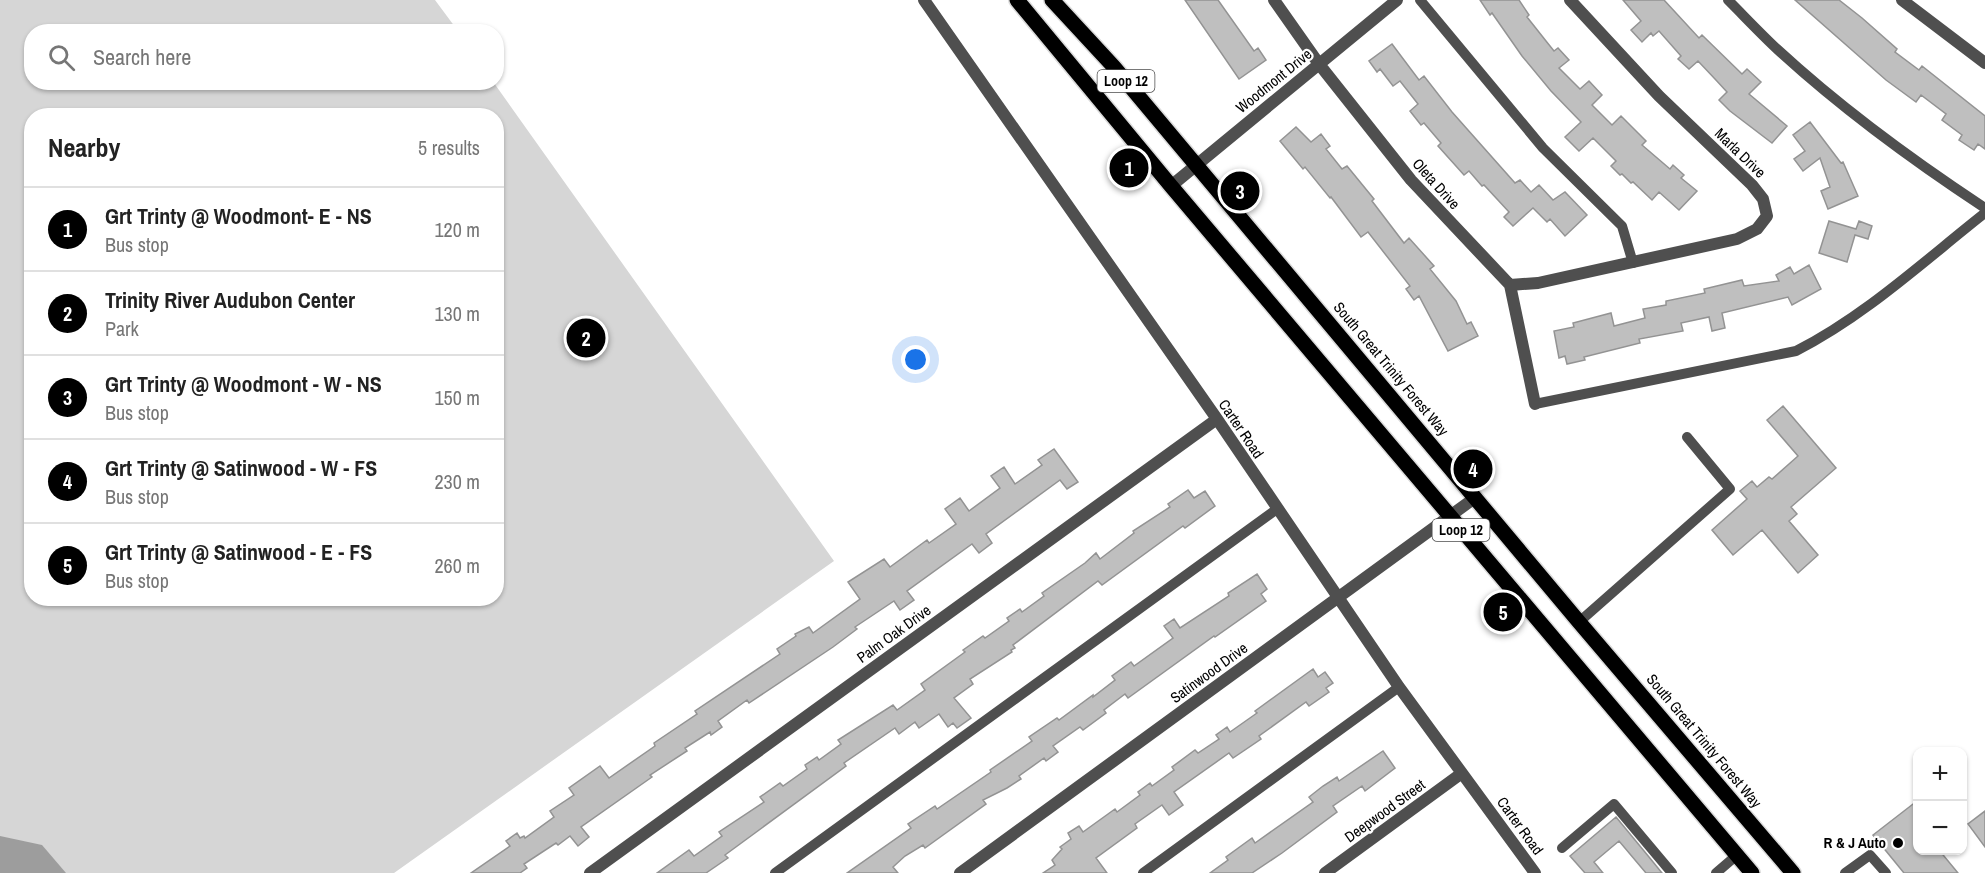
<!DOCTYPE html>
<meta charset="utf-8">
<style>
:root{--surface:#fff;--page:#f6f6f6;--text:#222;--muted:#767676;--line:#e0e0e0;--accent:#000}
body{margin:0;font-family:"Archivo Narrow",sans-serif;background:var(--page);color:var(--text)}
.controls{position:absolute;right:18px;bottom:18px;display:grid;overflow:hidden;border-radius:12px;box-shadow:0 2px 4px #0004}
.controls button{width:54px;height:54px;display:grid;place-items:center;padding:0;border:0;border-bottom:2px solid var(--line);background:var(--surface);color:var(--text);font:30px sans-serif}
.you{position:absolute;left:916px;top:360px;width:21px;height:21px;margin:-15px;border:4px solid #fff;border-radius:50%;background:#1a73e8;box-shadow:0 0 0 9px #1a73e833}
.badge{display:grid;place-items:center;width:39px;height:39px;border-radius:50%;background:var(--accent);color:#fff;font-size:20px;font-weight:700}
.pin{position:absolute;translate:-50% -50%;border:3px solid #fff;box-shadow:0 2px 6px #0006}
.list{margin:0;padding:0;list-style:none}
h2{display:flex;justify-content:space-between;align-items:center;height:78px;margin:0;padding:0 24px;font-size:26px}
h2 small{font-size:20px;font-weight:400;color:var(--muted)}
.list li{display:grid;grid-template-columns:39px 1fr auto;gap:18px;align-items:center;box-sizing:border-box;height:84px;padding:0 24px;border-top:2px solid var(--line)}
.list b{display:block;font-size:22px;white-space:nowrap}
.list p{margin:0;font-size:20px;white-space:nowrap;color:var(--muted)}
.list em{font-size:20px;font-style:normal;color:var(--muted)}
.icon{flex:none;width:33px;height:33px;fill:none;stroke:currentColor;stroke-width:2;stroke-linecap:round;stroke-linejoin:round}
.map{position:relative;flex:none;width:1985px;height:873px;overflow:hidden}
.search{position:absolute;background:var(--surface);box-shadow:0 2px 4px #0004;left:24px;top:24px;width:480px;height:66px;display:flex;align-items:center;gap:15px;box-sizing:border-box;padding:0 21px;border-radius:24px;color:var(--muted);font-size:22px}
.panel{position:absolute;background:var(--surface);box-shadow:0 2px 4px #0004;left:24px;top:108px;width:480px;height:498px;border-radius:24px}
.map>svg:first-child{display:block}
.green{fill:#d6d6d6;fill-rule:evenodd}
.water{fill:#9d9d9d}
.building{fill:#bfbfbf;stroke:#939393;stroke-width:1.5}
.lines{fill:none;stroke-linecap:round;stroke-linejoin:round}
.primary-casing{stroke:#dbdbdb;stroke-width:18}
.service{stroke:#4f4f4f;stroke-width:10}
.minor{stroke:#4f4f4f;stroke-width:12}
.primary{stroke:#000;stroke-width:15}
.poi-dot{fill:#000;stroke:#fff;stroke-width:2}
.labels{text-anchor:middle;stroke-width:4.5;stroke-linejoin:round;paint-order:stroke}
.shield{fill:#fff;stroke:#4c4c4c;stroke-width:1.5}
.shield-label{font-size:14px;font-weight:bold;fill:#000}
.street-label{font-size:15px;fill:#000;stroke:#fff}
.poi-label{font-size:15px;font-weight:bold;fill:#000;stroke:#fff;text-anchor:end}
</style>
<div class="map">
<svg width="1985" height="873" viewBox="0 0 1985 873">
<rect width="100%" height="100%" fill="#fff"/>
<path class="green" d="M0 0H435L458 31 32 32V82L494 83 834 561 394 873H0ZM32 116H496V598H32Z"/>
<path class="water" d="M0 836 42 845 66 873H0Z"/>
<path class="building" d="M1185 0H1218L1254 51 1258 48 1266 60 1239 79Z
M1480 0H1519L1529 15 1527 17 1546 41 1554 51 1558 48 1569 60 1559 68 1580 89 1589 81 1602 95 1592 105 1612 125 1621 116 1646 141 1642 145 1670 169 1673 165 1684 175 1681 178 1697 191 1679 210 1659 192 1652 200 1633 182 1631 183 1622 174 1620 175 1611 166 1616 161 1593 138 1579 151 1565 137 1581 122 1551 91 1522 56 1492 13 1490 15Z
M1623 0H1664L1699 38 1702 35 1742 74 1747 69 1761 82 1749 94 1787 126 1772 143 1730 111 1719 100 1727 92 1715 79 1698 61 1689 69 1678 59 1681 56 1659 31 1653 36 1651 33 1642 42 1631 30 1641 21Z
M1795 0H1839L1862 18 1897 49 1895 52 1919 70 1922 66 1985 116V149L1978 144 1974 150 1959 140 1962 135 1942 120 1946 114 1921 95 1916 102 1886 80Z
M1392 44 1419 80 1424 76 1452 112 1515 183 1520 180 1531 192 1539 185 1553 200 1565 192 1587 215 1565 236 1550 219 1547 222 1533 208 1513 226 1504 217 1509 212 1484 185 1482 186 1469 171 1464 175 1438 146 1441 143 1424 123 1421 125 1410 111 1418 104 1400 81 1393 86 1380 69 1377 72 1369 61Z
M1810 122 1841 163 1843 162 1858 196 1828 209 1821 191 1830 187 1820 158 1803 171 1794 159 1805 151 1793 135Z
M1296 127 1311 142 1321 134 1330 146 1326 149 1342 169 1347 166 1374 199 1372 201 1404 243 1409 238 1434 266 1430 269 1456 301 1467 324 1471 322 1478 336 1448 351 1419 296 1414 300 1406 289 1410 286 1368 232 1361 237 1331 197 1330 198 1305 167 1303 169 1280 141Z
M1829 221 1856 229 1859 221 1872 226 1868 239 1855 235 1847 262 1819 253Z
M1809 265 1821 289 1792 305 1788 297 1722 313 1725 328 1712 331 1709 317 1681 323 1683 331 1639 339 1640 343 1584 357 1585 360 1567 364 1565 356 1559 358 1554 331 1574 327 1573 323 1611 313 1614 326 1645 318 1643 309 1666 305V301L1705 293 1704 289 1742 280 1744 286 1779 281 1776 275 1790 267 1794 274Z
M1783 406 1836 468 1791 507 1797 514 1789 521 1818 555 1798 573 1762 530 1733 555 1712 530 1747 499 1740 491 1752 481 1757 487 1769 477 1772 479 1798 456 1767 420Z
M1054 449 1078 482 1067 489 1060 480 986 534 992 543 979 553 972 544 907 591 914 600 900 610 894 601 855 627 857 629 833 647 749 703 747 700 718 721 722 727 711 735 710 732 685 748 687 751 650 775 652 777 581 827 589 837 578 846 570 836 558 845 556 843 524 864 527 868 520 873H471L510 846 506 841 517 833 520 838 524 836 525 838 554 817 550 811 574 795 569 788 600 766 609 778 655 746 654 743 697 714 695 711 780 654 777 649 796 636 795 634 809 627 813 633 860 599 848 582 884 559 890 567 927 540 929 543 956 524 945 509 960 498 969 511 1000 488 991 476 1004 467 1015 484 1042 465 1038 460Z
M1188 490 1194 498 1205 491 1215 506 1185 528 1183 526 1102 585 1098 581 1013 645 1015 648 1011 650 1012 652 970 679 973 684 954 698 971 718 957 728 953 723 948 727 939 714 919 728 915 722 899 734 895 728 844 763 846 766 725 855 728 858 706 873H657L689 850 694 856 722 836 719 832 764 802 760 797 780 783 783 786 807 769 805 765 817 757 819 760 841 744 838 740 893 705 897 710 925 690 921 684 965 652 963 650 983 636 985 638 1009 621 1007 618 1020 609 1022 612 1044 596 1042 593 1085 563 1096 553 1100 559 1134 533 1133 531 1170 507 1168 504Z
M1257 574 1267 589 1261 594 1266 601 1215 637 1214 636 1128 698 1125 694 1104 710 1106 713 1083 730 1080 727 1053 746 1058 752 1046 761 1044 758 1019 776 1021 779 1007 788 983 800 986 804 925 848 923 845 905 856 893 867 898 873H847L911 828 908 824 935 806 937 809 991 772 990 770 1032 741 1029 737 1057 718 1059 720 1093 695V697L1115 680 1112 676 1131 662 1134 666 1173 638 1164 626 1174 619 1180 628 1229 596 1228 593Z
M1313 669 1318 677 1325 672 1333 683 1326 688 1329 692 1309 706 1306 702 1259 736 1261 739 1233 758 1229 753 1174 792 1183 805 1169 815 1162 805 1135 824 1137 828 1096 858 1107 873H1043L1055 865 1052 860 1062 849 1060 847 1071 839 1068 833 1079 826 1083 832 1115 809 1117 812 1140 795 1138 792 1150 783 1152 786 1174 770 1172 767 1195 750 1198 753 1219 739 1216 735 1227 727 1230 732 1257 713 1255 711Z
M1383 751 1395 768 1365 791 1362 786 1333 806 1337 812 1282 853 1252 873H1210L1228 860 1226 857 1252 838 1255 843 1313 802 1309 797 1323 786 1337 777 1339 781Z
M1917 801V850H1939L1958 873H1904L1873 835Z
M1985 811V847L1968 824Z
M1616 817 1649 857 1662 873H1646L1619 841 1594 862 1603 873H1585L1570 856Z"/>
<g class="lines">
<defs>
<path id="primary" d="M1017 0 1171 186 1752 873
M1052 0 1114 67 1579 622 1793 873"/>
</defs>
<use href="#primary" class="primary-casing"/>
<path class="service" d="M1420 0 1543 148 1622 226 1633 263
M1728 0C1744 16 1760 33 1777 49 1841 108 1912 160 1985 208
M1535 404 1796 351C1865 316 1924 261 1985 213
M1579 622 1730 489 1687 437
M1562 848 1614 804 1672 873
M775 873 1277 509
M1143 873 1399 687
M1716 873 1737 855
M1845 873 1870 855 1886 873"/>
<path class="minor" d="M924 0 1217 419 1399 687 1535 873
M1274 0 1319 64 1411 180 1510 285 1535 404
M1902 0 1985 63
M1171 186 1397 0
M1510 285 1538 283 1737 239 1757 229 1767 216 1763 199 1752 185 1659 96 1570 0
M590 873 1217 419
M960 873 1476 497
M1325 873 1462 773"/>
<use href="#primary" class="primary"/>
</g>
<circle class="poi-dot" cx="1898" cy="843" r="6"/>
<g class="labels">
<g class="shield">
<rect x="1097.5" y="70" width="57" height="22" rx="4.5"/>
<rect x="1432.5" y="519" width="57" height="22" rx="4.5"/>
</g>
<g class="shield-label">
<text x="1126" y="86">Loop 12</text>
<text x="1461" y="535">Loop 12</text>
</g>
<g class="street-label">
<text transform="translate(1274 81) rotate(-39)" y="5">Woodmont Drive</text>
<text transform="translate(1740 153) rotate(44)" y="5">Marla Drive</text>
<text transform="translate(1436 184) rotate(48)" y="5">Oleta Drive</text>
<text transform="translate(1391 369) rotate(50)" y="5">South Great Trinity Forest Way</text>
<text transform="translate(1241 429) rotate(56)" y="5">Carter Road</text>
<text transform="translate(894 634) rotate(-36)" y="5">Palm Oak Drive</text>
<text transform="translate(1209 673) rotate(-36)" y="5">Satinwood Drive</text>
<text transform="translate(1704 741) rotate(50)" y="5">South Great Trinity Forest Way</text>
<text transform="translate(1385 811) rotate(-36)" y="5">Deepwood Street</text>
<text transform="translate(1520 826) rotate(54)" y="5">Carter Road</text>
</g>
<g class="poi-label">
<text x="1886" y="848">R &amp; J Auto</text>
</g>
</g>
</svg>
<div class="controls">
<button>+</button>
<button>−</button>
</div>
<div class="you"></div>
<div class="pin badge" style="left:1129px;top:168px">1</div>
<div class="pin badge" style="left:586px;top:338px">2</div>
<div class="pin badge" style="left:1240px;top:191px">3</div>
<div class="pin badge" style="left:1473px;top:469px">4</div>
<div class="pin badge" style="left:1503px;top:612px">5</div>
<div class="search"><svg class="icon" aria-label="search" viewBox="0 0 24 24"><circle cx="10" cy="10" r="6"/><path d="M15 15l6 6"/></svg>Search here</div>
<section class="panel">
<h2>Nearby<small>5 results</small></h2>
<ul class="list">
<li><span class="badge">1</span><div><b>Grt Trinty @ Woodmont- E - NS</b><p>Bus stop</p></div><em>120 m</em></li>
<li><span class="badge">2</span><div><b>Trinity River Audubon Center</b><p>Park</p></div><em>130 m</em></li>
<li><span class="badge">3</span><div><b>Grt Trinty @ Woodmont - W - NS</b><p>Bus stop</p></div><em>150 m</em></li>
<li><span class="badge">4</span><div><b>Grt Trinty @ Satinwood - W - FS</b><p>Bus stop</p></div><em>230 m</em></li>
<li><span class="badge">5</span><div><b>Grt Trinty @ Satinwood - E - FS</b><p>Bus stop</p></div><em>260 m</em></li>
</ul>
</section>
</div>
